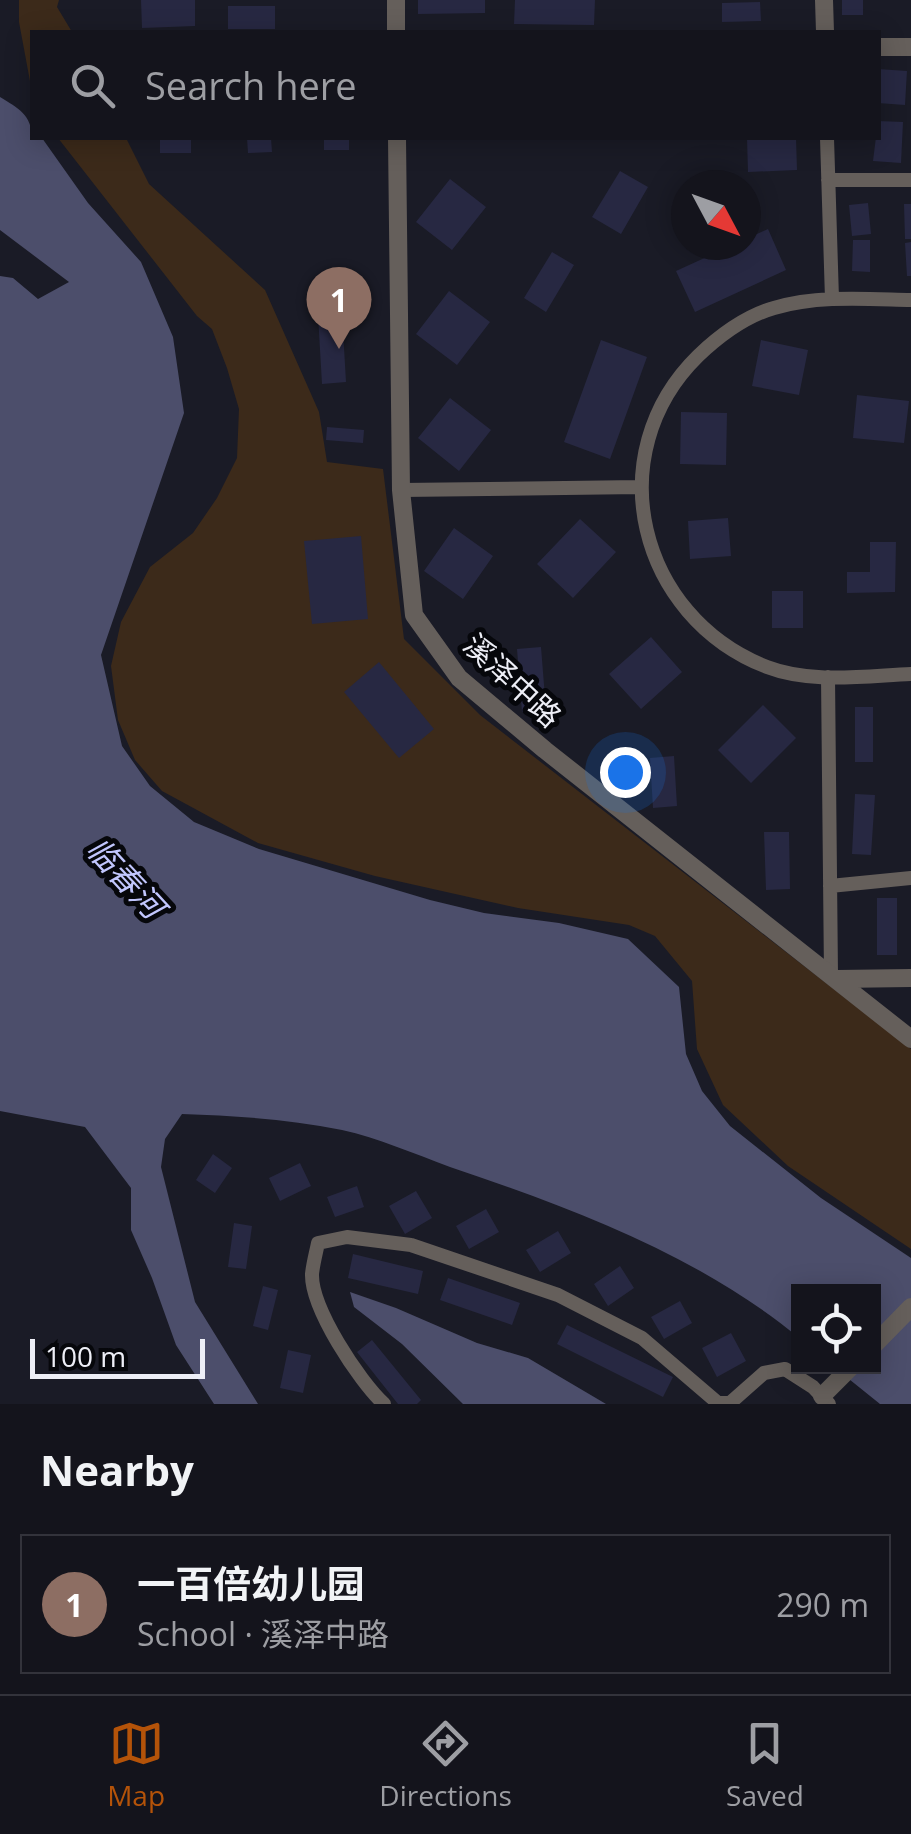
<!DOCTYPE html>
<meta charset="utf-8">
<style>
:root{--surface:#14141c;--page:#1d1d25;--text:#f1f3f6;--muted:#9d9ea3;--line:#33333b;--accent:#b45309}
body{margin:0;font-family:"Open Sans","Noto Sans SC",sans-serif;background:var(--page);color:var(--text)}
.controls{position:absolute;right:30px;bottom:30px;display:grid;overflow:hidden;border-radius:0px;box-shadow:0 5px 25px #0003}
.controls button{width:90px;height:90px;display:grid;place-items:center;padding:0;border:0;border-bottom:2px solid var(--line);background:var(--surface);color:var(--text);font:50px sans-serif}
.compass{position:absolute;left:671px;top:170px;width:90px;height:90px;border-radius:50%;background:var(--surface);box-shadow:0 5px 25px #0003;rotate:131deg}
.scale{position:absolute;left:30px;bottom:25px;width:175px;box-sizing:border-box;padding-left:10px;border:5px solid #edeef6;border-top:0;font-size:28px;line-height:35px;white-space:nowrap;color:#edeef6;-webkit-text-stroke:8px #06070b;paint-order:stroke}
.you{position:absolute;left:625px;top:772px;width:35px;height:35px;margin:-25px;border:8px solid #fff;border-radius:50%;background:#1a73e8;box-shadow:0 0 0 15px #1a73e833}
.badge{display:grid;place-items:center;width:65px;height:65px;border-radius:50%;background:var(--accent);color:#fff;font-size:32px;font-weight:700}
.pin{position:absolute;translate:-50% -82px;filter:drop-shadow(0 2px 5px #0008)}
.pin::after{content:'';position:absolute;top:52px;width:35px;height:30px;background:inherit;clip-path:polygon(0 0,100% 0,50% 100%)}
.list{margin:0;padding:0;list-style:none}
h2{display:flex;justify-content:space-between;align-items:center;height:130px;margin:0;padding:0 40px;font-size:42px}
h2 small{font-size:32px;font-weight:400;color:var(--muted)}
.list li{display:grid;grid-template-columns:65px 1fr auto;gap:30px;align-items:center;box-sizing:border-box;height:140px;margin:0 20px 20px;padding:0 20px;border:2px solid var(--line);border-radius:0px}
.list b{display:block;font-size:38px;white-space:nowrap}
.list p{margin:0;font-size:32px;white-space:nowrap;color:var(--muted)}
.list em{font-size:32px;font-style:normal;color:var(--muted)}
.icon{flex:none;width:55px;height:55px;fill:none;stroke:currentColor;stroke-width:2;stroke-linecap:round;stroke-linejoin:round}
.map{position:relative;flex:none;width:911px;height:1404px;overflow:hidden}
.search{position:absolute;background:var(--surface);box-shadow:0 5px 25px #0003;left:30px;right:30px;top:30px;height:110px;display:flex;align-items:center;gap:25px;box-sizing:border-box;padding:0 35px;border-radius:0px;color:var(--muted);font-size:38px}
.sheet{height:290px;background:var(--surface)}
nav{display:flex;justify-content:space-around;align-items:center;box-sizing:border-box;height:140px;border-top:2px solid var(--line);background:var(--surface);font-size:28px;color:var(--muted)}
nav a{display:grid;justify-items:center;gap:5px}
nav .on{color:var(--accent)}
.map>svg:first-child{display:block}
.green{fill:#3c2a1a}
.water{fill:#4c4e6b}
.building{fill:#272842}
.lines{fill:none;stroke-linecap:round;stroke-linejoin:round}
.minor{stroke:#655f5b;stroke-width:14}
.tertiary{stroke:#655f5b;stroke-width:18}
.labels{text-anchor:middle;stroke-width:10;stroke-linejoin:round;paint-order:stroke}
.street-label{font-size:30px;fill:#edeef6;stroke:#06070b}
.water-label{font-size:32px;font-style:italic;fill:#c1c6fd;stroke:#06070b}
</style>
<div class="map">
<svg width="911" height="1404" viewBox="0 0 911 1404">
<rect width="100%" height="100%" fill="#1a1b26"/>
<path class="green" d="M19 0H59L57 7 72 32H32V92L19 22Z
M58 138H126L149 184 265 290 319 412 327 462 383 469 404 639 480 715 911 1049V1249L788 1166 723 1105 697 1049 692 981 655 936 629 925 518 908 375 876 258 843 162 791 135 760 118 720 111 666 121 622 150 567 193 533 217 498 237 458 239 409 227 368 212 329 197 316Z"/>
<path class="water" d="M0 97C18 108 32 115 32 138H42L88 203 141 262 173 337 184 413 101 655 122 746 150 786 194 822 259 849 430 900 484 913 559 923 628 939 679 987 686 1054 702 1091 730 1126 821 1198 911 1258V1404H880L834 1367 874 1366V1292H798V1337C698 1255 572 1208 450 1167 415 1154 378 1138 342 1130 289 1119 236 1116 182 1114L165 1139 161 1167 195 1302 258 1404H214L176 1345 152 1278 131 1230V1188L85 1127 0 1111V276L13 278 38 299 69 282 0 230Z
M350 1292 396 1308 477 1343 528 1358 606 1404H463L402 1344 354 1307Z"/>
<path class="building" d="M141 0H195V26L142 28Z
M418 0H485V13L418 14Z
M515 0H595L594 25 514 24Z
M842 0H863V15H842Z
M760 2 761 21 722 22V3Z
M228 6H275V29H228Z
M878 69 907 71 905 105 878 103Z
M878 121 903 122 901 163 873 161Z
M160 138H191V153H160Z
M247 138H271L272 152 248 153Z
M324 138H349V150H324Z
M747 138H796L797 170 748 172Z
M620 171 648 187 621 234 592 217Z
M450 179 486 207 452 250 416 222Z
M868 203 871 234 852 236 849 205Z
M904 204H911V239H905Z
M768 229 786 270 695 312 676 271 733 245H746V239Z
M853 240H870V272L852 271Z
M911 242V276H907L905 243Z
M552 252 574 265 546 312 524 298Z
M349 278 350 298 314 301 312 281Z
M449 291 490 322 457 365 416 334Z
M342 313 346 382 322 384 318 315Z
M601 340 647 357 610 459 564 442Z
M761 340 808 350 799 395 752 386Z
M857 395 909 401 904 443 853 438Z
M450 398 491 430 459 471 418 438Z
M681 412 727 413 726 465 680 464Z
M327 427 364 430 363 443 326 440Z
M728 518 731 556 690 559 688 521Z
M580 519 616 552 573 598 537 564Z
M454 528 493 556 463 599 424 571Z
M361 536 368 619 312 624 304 541Z
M870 542H896L895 592 847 593V572H870Z
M772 591H803V628H772Z
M651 637 682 672 641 709 609 674Z
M541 647 546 710 522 712 517 649Z
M379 662 434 729 399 758 344 692Z
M763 705 796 738 751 783 718 750Z
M855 707H873V762H855Z
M674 756 677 806 653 808 650 758Z
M855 794 875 795 871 855 852 854Z
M764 832H789L790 889 766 890Z
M877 898H897V955H877Z
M213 1154 232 1168 215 1193 196 1180Z
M300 1163 311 1186 280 1201 269 1178Z
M357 1186 364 1207 335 1217 327 1197Z
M416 1191 432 1218 405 1234 389 1206Z
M486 1209 499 1232 469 1249 456 1226Z
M234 1223 252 1226 246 1269 228 1267Z
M558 1231 571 1253 540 1272 526 1250Z
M353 1254 423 1271 418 1294 348 1278Z
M620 1266 634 1288 608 1306 594 1284Z
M448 1278 520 1303 512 1325 440 1300Z
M263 1286 278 1290 268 1330 253 1326Z
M680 1301 692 1323 664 1339 651 1317Z
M567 1325 673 1377 663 1397 557 1344Z
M731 1333 746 1361 717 1377 702 1348Z
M372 1340 421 1400 417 1404H398L357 1352Z
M288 1350 311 1355 303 1393 280 1388Z"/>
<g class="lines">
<path class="minor" d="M827 138 832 299
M828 180H911
M911 300C866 299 818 295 774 308 746 316 719 336 698 356 598 454 638 617 767 667 811 684 865 676 911 674
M401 490 640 487
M828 677 831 975
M830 886 911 878
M384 1404C359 1381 311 1308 312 1274 313 1264 316 1253 318 1243L347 1237 411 1245 558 1295 642 1338 718 1403H730L764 1373 785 1369 813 1387 829 1404"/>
<path class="tertiary" d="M396 0V32
M824 0 825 32
M878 47H911
M397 138 401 490 414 615 459 678 545 750 911 1039
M837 979 911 978
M874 1345 911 1307
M822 1396 852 1366"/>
</g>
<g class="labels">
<g class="street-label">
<text transform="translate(512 681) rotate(43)" y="10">溪泽中路</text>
</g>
<g class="water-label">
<text transform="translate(125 878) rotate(47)" y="11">临春河</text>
</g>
</g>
</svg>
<div class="controls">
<button><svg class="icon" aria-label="locate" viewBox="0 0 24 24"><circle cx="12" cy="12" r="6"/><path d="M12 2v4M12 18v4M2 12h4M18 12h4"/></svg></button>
</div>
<svg class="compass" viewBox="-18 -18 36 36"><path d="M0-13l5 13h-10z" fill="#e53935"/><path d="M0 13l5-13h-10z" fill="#9d9ea3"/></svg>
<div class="scale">100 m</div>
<div class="you"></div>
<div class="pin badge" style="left:339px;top:349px;background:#8d6e63">1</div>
<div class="search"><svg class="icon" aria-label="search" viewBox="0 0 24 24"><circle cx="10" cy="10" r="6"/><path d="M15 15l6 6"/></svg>Search here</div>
</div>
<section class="sheet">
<h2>Nearby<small></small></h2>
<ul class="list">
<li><span class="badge" style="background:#8d6e63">1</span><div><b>一百倍幼儿园</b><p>School · 溪泽中路</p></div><em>290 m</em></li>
</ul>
</section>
<nav>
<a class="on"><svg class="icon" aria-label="map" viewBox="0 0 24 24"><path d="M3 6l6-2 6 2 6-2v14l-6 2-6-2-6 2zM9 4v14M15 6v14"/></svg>Map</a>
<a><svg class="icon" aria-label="directions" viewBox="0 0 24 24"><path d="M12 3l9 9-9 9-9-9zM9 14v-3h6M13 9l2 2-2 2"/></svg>Directions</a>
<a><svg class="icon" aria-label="saved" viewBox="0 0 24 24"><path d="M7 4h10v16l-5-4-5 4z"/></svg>Saved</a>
</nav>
